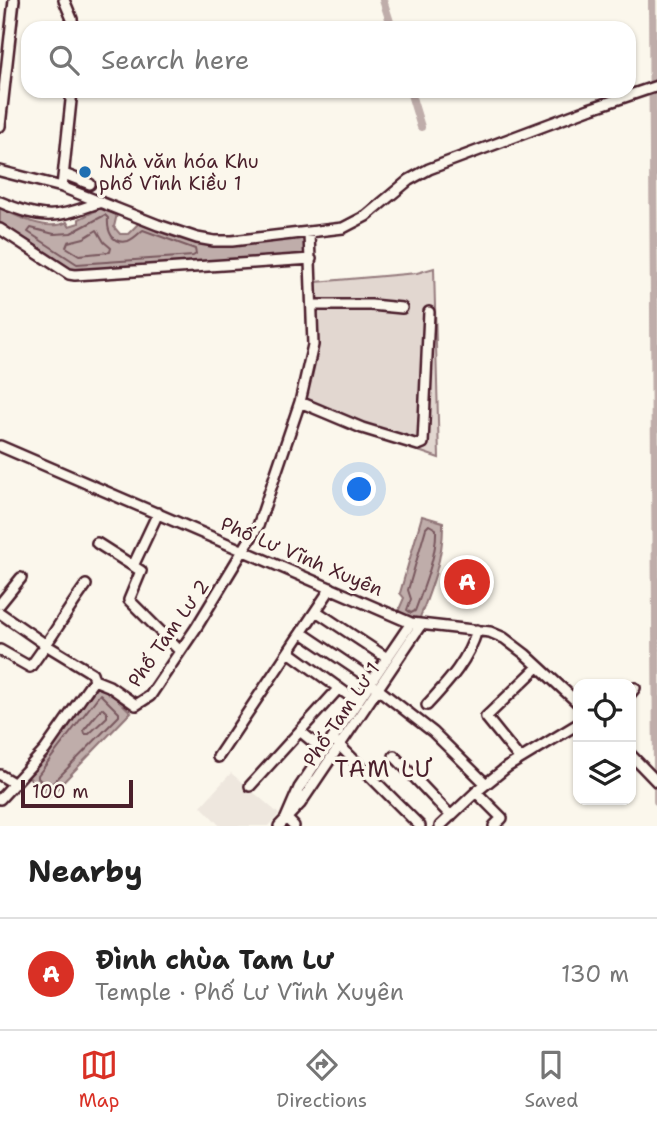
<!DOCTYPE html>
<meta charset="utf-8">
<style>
:root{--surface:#fff;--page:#f2f2f2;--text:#222;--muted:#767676;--line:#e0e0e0;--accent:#d93025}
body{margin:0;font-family:"Shantell Sans",sans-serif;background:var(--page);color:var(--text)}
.controls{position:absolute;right:21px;bottom:21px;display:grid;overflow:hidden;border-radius:14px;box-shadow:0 2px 5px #0004}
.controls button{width:63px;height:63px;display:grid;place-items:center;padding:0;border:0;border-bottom:2px solid var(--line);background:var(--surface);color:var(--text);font:35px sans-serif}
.scale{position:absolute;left:21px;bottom:18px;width:112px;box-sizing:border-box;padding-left:7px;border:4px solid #4a1f2b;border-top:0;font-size:19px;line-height:24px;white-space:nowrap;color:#4a1f2b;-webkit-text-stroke:5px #fbf7ec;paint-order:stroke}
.you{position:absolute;left:360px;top:490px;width:24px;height:24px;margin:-18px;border:5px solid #fff;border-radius:50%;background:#1a73e8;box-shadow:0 0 0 10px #1a73e833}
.badge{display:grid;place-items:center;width:46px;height:46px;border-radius:50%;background:var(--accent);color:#fff;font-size:23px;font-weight:700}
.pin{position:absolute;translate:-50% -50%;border:4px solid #fff;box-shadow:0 2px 7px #0006}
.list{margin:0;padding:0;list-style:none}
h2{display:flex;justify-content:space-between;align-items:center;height:91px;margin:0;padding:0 28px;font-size:30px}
h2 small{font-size:23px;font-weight:400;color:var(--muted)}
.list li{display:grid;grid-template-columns:46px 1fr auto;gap:21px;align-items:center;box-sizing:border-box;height:112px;padding:0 28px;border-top:2px solid var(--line)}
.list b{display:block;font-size:26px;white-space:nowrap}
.list p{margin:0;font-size:23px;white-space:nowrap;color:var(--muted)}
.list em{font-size:23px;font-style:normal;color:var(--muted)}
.icon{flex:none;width:38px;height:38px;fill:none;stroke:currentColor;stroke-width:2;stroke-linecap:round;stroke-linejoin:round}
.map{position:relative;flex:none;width:657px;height:826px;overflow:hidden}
.search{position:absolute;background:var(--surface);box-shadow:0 2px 5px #0004;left:21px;right:21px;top:21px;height:77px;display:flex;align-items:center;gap:18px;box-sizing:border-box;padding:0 24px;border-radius:21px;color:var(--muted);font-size:26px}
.sheet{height:203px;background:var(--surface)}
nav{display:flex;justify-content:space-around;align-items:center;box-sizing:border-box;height:98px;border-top:2px solid var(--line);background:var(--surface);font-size:19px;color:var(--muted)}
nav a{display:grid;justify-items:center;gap:4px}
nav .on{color:var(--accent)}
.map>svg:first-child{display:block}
.built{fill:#eee7de}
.green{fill:#e2d7d0;stroke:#967b7e;stroke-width:2}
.water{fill:#bfadaa;stroke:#907477;stroke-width:2}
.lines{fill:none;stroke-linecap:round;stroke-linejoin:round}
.shore{stroke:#79585e;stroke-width:2}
.canal{stroke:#bfadaa;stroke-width:8}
.minor-casing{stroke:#4a1f2b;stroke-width:14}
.minor{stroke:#fbf7ec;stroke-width:9}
.poi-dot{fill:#1f6fb2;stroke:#fbf7ec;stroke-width:2.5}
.labels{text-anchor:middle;stroke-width:7;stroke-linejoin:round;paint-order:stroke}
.poi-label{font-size:19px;fill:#4a1f2b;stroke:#fbf7ec;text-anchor:start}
.street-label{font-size:19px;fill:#4a1f2b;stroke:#fbf7ec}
.quarter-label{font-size:23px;letter-spacing:2px;fill:#4a1f2b;stroke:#fbf7ec}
</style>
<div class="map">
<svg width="657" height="826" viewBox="0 0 657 826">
<rect width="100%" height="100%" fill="#fbf7ec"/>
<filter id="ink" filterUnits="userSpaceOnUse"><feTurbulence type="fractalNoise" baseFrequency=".0143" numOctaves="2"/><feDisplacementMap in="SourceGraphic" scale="14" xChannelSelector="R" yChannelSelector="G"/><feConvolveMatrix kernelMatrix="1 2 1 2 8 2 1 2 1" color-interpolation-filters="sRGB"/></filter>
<g filter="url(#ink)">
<path class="built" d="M650 0H657V430Z
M231 773 279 814 268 826H220L201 806Z"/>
<path class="green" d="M434 268 439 458 366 433 301 408 318 330 316 282 417 273Z"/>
<path class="water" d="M103 207 117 214 114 227 120 234H128L140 222 213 246 261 240 301 238 306 242 307 256 74 271 0 225V208C18 217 48 232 67 222L69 226 79 223V219Z
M422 516 443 522C444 558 430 592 417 625L397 614 404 598 400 593Z
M99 685C111 690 121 704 131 712L48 798 46 797 28 776Z"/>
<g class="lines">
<path class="shore" d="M105 215 108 218C107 231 112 245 128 241 134 239 139 233 143 230L195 249 196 254 193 256 77 264 28 232 31 228 54 234 71 233Z
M97 230 104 242 111 248 110 252 79 255 66 247 68 242 84 238Z
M429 525 436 529C437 556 424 586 415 611L411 613 407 610 411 599 408 590 426 528Z
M100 694 119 713V716L50 786 46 787 38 778V775Z
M102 708 107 713V717L89 734H85L84 730Z"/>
<path class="canal" d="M383 0 392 28
M652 0 657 774
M410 91 421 127
M657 790V801"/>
<defs>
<path id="minor" d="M64 0 72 19 73 28
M0 126 14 0
M0 171 62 187 72 91
M64 174 90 184
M62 187 158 225 197 238 214 241H232L343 228 366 216 409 180 429 169 589 109 657 86
M0 202C45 221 56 218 101 202
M0 229 69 274 75 275 311 259
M312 305H371L402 308
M300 402 362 428 418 445 423 443 429 312
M0 446 411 623 490 632 504 638 525 654 578 703
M97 543 141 571 129 600 180 651
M133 566 158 513
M0 604 21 578
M316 611 387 658
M0 613 46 645 92 673 94 680
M302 633 372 680
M0 650 30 667C50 641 66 612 86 585
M289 652 358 702
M374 686 433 732 486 784
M631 693 635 688
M427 705C448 682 468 661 477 630
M300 731 324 751
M336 742 420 826
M631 755 657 782
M394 756 451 816
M218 757 331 588
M520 759 486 717 538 667
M0 775 15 784
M250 786 339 688
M476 792 502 818 494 826
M0 799 45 750 94 680 109 686 136 705 150 696 196 628 258 526 300 402 313 345 309 233
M279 826 300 804 420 626
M294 826 286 818 299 788 411 623
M440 826 476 792 507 767 578 724"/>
</defs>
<use href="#minor" class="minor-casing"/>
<use href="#minor" class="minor"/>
</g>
</g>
<circle class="poi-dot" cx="85" cy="172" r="7"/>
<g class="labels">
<g class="poi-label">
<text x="99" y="168">Nhà văn hóa Khu<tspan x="99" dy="22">phố Vĩnh Kiều 1</tspan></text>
</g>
<g class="street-label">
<text transform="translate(302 556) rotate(23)" y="7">Phố Lư Vĩnh Xuyên</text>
<text transform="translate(168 633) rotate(-55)" y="7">Phố Tam Lư 2</text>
<text transform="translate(341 714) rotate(-56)" y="7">Phố Tam Lư 1</text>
</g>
<g class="quarter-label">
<text x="384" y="777">TAM LƯ</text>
</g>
</g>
</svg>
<div class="controls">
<button><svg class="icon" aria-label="locate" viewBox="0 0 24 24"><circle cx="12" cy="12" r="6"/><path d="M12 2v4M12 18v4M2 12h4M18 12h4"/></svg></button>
<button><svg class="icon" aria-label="layers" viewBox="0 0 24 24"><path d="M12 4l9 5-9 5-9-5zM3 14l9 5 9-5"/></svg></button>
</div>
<div class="scale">100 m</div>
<div class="you"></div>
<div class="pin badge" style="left:467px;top:582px">A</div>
<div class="search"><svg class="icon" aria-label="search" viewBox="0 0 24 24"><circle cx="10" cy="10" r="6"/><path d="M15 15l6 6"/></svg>Search here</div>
</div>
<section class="sheet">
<h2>Nearby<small></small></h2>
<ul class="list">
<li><span class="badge">A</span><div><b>Đình chùa Tam Lư</b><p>Temple · Phố Lư Vĩnh Xuyên</p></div><em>130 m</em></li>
</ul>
</section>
<nav>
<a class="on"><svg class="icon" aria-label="map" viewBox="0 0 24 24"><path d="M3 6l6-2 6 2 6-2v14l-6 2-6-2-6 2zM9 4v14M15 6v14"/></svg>Map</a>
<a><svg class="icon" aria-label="directions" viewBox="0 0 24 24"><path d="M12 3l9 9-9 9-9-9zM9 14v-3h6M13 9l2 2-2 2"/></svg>Directions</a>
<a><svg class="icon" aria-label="saved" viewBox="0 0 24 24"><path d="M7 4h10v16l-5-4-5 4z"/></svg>Saved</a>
</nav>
